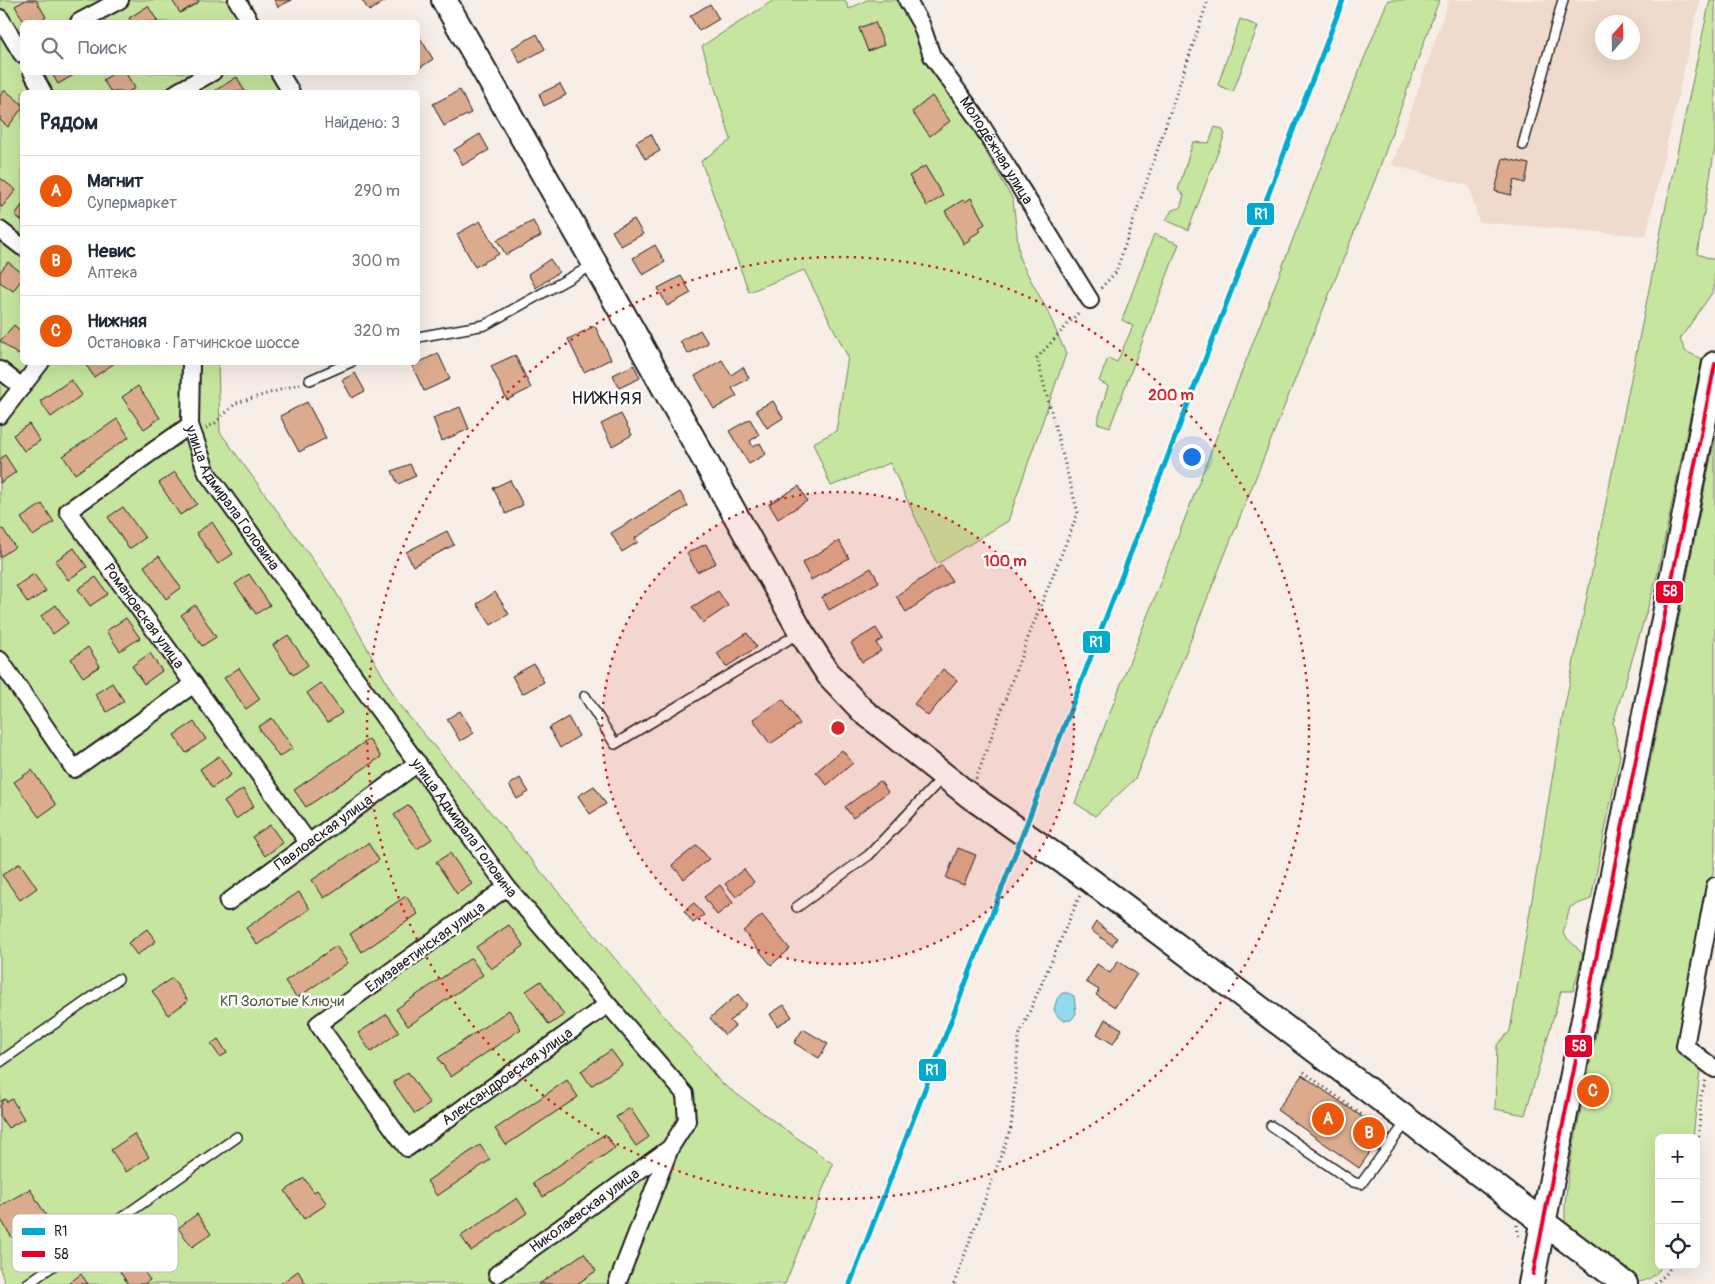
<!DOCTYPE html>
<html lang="ru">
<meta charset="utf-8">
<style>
:root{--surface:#fff;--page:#f6f6f7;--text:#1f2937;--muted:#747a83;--line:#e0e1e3;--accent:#ea580c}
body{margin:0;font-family:Pangolin,sans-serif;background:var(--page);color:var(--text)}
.controls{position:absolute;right:15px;bottom:15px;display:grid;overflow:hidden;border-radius:8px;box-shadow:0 5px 20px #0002}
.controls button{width:45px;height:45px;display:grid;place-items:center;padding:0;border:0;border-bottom:1px solid var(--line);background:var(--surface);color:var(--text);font:25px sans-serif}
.compass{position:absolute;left:1595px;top:15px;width:45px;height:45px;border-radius:50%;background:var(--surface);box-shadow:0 5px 20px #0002;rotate:20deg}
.you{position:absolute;left:1191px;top:456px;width:18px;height:18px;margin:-12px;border:4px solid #fff;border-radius:50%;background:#1a73e8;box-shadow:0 0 0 8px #1a73e833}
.badge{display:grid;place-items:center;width:32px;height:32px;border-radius:50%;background:var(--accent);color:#fff;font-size:16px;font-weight:700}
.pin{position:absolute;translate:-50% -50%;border:2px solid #fff;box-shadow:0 1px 5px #0006}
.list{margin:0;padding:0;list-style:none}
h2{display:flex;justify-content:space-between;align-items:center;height:65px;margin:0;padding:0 20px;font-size:21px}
h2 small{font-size:16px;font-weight:400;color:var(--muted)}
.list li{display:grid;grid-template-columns:32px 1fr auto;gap:15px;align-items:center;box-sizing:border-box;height:70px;padding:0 20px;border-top:1px solid var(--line)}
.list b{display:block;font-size:19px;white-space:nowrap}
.list p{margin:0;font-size:16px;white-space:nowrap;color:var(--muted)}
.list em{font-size:16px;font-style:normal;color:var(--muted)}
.icon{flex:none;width:28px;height:28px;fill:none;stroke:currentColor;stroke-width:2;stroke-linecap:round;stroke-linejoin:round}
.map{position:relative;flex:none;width:1715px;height:1284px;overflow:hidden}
.search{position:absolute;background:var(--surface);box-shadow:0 5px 20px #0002;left:20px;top:20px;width:400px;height:55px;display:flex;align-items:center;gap:12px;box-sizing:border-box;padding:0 18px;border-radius:8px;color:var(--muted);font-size:19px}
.panel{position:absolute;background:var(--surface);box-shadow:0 5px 20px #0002;left:20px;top:90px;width:400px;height:275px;border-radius:8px}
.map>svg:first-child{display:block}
.built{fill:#f0dacd;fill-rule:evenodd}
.green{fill:#c6e69f;stroke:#71815e}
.water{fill:#8edced;stroke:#608f99}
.building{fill:#dcab8e;stroke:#1c1c1c}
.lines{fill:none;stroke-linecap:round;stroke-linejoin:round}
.lane-casing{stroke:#1c1c1c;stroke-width:12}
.street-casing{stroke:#1c1c1c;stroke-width:20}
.secondary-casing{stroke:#1c1c1c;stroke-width:28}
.path{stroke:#1c1c1c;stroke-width:3;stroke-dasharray:1 4;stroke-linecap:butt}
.lane{stroke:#fff;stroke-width:9}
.street{stroke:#fff;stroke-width:16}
.secondary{stroke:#fff;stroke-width:24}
.bus-1-casing{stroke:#fff;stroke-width:8}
.bus-1{stroke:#e4002b;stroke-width:4}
.rail-1-casing{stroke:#fff;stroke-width:9}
.rail-1{stroke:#00a9ce;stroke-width:5}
.ring{fill:none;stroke:#d62828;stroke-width:2.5;stroke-dasharray:2.5 5}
.labels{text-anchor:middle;stroke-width:5;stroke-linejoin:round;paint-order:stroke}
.street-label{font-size:15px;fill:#1c1c1c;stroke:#fff}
.park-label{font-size:15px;fill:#4f5943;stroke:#fff}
.quarter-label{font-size:18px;letter-spacing:1px;fill:#1c1c1c;stroke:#fff}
.key{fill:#fff;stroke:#bbb;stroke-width:1}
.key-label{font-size:14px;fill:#1c1c1c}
.centre{fill:#d62828;stroke:#fff;stroke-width:2.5}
.ring-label{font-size:15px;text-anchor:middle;font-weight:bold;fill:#d62828;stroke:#fff;stroke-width:5;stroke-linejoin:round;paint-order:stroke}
.line-badge{stroke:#fff;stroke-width:2}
.badge-label{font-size:14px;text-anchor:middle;font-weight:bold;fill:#fff}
</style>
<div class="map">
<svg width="1715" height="1284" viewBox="0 0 1715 1284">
<rect width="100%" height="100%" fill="#f8eee8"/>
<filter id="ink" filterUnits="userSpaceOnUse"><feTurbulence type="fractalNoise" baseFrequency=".02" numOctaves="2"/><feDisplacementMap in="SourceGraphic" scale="10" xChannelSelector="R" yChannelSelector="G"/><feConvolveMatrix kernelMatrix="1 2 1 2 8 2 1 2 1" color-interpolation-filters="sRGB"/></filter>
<g filter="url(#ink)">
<path class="built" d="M1449 0H1700L1646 236 1479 222 1469 186 1392 165ZM1602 22H1632V52H1602Z"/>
<path class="green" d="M0 0H248L261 22H22V72L289 73 301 92H22V362L218 363 220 432 334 589 400 706 720 1082 833 1164 785 1284H5L0 1269Z
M774 0H845L849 9 867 0H897L962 109 1013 200 1020 260 1047 310 1066 354 1008 521 937 564 890 463 831 486 813 443 836 431 848 357 804 270 749 292 701 161 731 140 702 46Z
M1388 0H1439L1377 175 1135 779 1095 816 1075 803 1339 120Z
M1710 0H1715V147L1697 254 1715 260 1714 290 1680 339 1685 351 1702 359 1656 580 1613 723 1620 756 1591 899 1570 907 1563 934 1583 954 1573 991H1561L1525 1115 1495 1109 1497 1045 1510 1031 1562 720 1671 181Z
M1240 19 1258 26 1233 92 1218 85Z
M1215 127 1222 129 1225 134 1188 230 1166 220 1172 210 1180 208 1184 195 1178 190 1193 142 1209 143Z
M1154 234 1179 244 1110 427 1097 423 1108 386 1099 381 1108 358 1117 362 1133 326 1122 320Z
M1715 437V851L1708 923 1679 1049 1700 1070 1693 1138H1659V1265H1663C1656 1275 1648 1282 1636 1282L1566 1230C1563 1208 1567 1186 1570 1164Z"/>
<path class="water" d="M1062 993H1068L1074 996 1076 1014 1071 1020C1062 1022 1057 1018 1054 1009L1057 999Z"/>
<path class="building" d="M26 0H36L46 17 37 22H24L15 6Z
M172 0H198L199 2 180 13Z
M274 0H292L278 7Z
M362 0H387L369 11Z
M710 4 719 19 699 31 690 16Z
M148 6 158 22H132L129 18Z
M875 22 884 45 868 51 859 28Z
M537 34 545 49 520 63 512 48Z
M418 36H419L433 59 418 69Z
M51 72H77V73L58 84Z
M115 72H125L135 88 128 92H111L103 80Z
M237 77 245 92H217L216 90Z
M560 84 566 95 544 106 539 94Z
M5 90 22 104V108L8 127 0 120V96Z
M460 90 471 113 444 126 433 104Z
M932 96 950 121 930 136 912 112Z
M480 134 489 150 463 165 454 150Z
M651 134 660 151 645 159 636 142Z
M1503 158 1529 164 1525 183 1514 180 1511 195 1495 191Z
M925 166 943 196 927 206 909 176Z
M0 178 16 190 2 207 0 206Z
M971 198 985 224 979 228 981 231 969 238 970 241 964 244 945 211 963 200 965 202Z
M22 205V221L15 215Z
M634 219 643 234 621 246 612 231Z
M480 221 499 254 475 267 457 234Z
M533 221 541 236 506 255 497 240Z
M655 245 665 262 643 275 633 258Z
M550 259 559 272 536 288 528 274Z
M8 262 22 273V279L13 291 0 282V272Z
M681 276 691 293 667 306 658 288Z
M14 325 22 332V349L18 355 0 341Z
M595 326 611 359 584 372 568 339Z
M700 330 708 343 688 354 680 341Z
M438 353 450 379 424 391 412 366Z
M515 355 531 388 507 400 491 366Z
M722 360 731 375 743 367 749 378 732 388 737 396 714 409 695 376Z
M84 362H116L94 377Z
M634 365 640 378 619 388 613 375Z
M355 373 365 391 352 398 342 380Z
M71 380 82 395 51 417 40 401Z
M138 386 160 418 144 429 122 397Z
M773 401 783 418 767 428 756 410Z
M307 402 326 438 299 452 280 416Z
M460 407 469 429 442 441 433 418Z
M621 414 632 435 612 446 601 424Z
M117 419 129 437 75 474 63 456Z
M750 419 759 435 750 441 753 447 760 443 766 454 749 464 729 431Z
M29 424 40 441 24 451 13 435Z
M5 455 16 472 0 483V459Z
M410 464 416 476 398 484 392 471Z
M175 472 197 504 180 515 159 483Z
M510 480 523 505 506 514 493 488Z
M799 486 807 501 778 519 769 504Z
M680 492 688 506 635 538 638 542 622 552 611 533Z
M42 504 54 522 33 536 21 518Z
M123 507 145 538 129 549 108 517Z
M212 522 233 554 218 564 196 533Z
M3 529 15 547 0 557V531Z
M447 531 454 545 413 566 406 552Z
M839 541 849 558 811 580 802 563Z
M706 544 716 563 697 572 687 553Z
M74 548 87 567 68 580 55 561Z
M159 556 181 588 166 599 144 566Z
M942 565 952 581 906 612 896 596Z
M871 568 879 582 829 610 822 597Z
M34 574 46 591 28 603 16 586Z
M249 574 270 605 256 614 235 584Z
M96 577 108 594 90 606 78 589Z
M718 591 728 606 703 623 692 607Z
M495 592 509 614 491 625 477 604Z
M56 605 68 623 53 634 41 616Z
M195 605 216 637 202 646 181 615Z
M126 618 140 638 120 651 106 631Z
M876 628 883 639 876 643 881 651 862 662 851 643Z
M747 633 757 647 726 667 717 653Z
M288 635 308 665 293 675 273 645Z
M88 647 100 666 83 677 71 659Z
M150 653 162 671 144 684 132 666Z
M534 664 544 682 522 694 512 676Z
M239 668 260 699 246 709 224 678Z
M943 669 957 680 928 716 914 704Z
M112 683 124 701 107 712 95 694Z
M321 683 342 713 327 723 307 693Z
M783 699 800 724 770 744 753 719Z
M460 711 474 733 460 741 447 719Z
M568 717 579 736 560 748 549 728Z
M272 718 293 748 279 757 258 727Z
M194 722 206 739 186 753 174 735Z
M369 739 381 757 306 807 294 790Z
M842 750 853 763 827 785 816 772Z
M219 756 231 775 212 788 200 769Z
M32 770 56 805 39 817 14 782Z
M520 778 529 792 517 799 509 785Z
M880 781 888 792 853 818 845 807Z
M594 786 606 804 590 814 578 796Z
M243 789 254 806 236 819 224 802Z
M409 805 432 839 417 849 394 815Z
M270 825 283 843 265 856 252 837Z
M368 843 379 860 324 898 312 880Z
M697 845 709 859 684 879 672 865Z
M958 848 976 855 964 885 946 878Z
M450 853 472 884 457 894 436 862Z
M20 863 37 888 20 900 2 875Z
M744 869 754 882 736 897 725 884Z
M720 885 733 903 717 915 704 897Z
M299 892 310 909 257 945 246 928Z
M406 896 418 914 362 952 350 934Z
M694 903 704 915 693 923 684 911Z
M762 915 790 949 771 965 743 931Z
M1096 922 1117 938 1112 946 1091 930Z
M509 925 524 946 491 969 476 947Z
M147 929 156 941 137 955 128 943Z
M336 946 348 963 297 998 285 981Z
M471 958 483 975 408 1026 396 1009Z
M1118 961 1137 974 1115 1007 1096 995 1099 990 1086 982 1097 964 1110 973Z
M172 978 188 1001 168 1015 152 991Z
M541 981 564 1015 549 1025 526 991Z
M738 994 747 1005 730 1021 735 1026 725 1035 710 1018Z
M784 1005 792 1017 777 1026 770 1014Z
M509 1010 521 1029 451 1077 438 1058Z
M387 1014 399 1032 371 1052 358 1033Z
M1105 1019 1122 1029 1113 1044 1097 1034Z
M803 1029 828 1044 819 1058 794 1043Z
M218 1039 227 1053 220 1057 211 1044Z
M611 1050 622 1065 591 1086 581 1071Z
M408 1072 430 1104 415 1114 393 1082Z
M1302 1075 1378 1128 1380 1138 1359 1168 1277 1110Z
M567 1080 578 1097 506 1145 495 1129Z
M5 1099 7 1102 12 1099 24 1119 8 1128 0 1116V1106L2 1104 1 1101Z
M630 1108 649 1137 636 1146 616 1117Z
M134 1134 149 1157 126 1172 111 1150Z
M605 1134 615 1148 543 1197 533 1183Z
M480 1145 490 1160 437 1196 427 1181Z
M304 1178 314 1192 317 1190 327 1204 304 1219 285 1191Z
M30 1189 47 1217 37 1223 40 1227 28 1234 26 1230 12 1238 0 1218V1206Z
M517 1198 527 1213 471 1251 461 1236Z
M197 1214 211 1234 192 1247 178 1228Z
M584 1253 596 1271 577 1284H539Z
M133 1255 150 1280 144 1284H128L119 1270 126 1265 124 1262Z
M298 1271 306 1284H280Z
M81 1274 88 1284H68Z"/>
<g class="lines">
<defs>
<path id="lane" d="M1523 145 1563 0
M418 337 485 325 593 265
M310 380 351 362
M585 696 615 744 801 632
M797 907 869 855 944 776
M0 1062 118 979
M1271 1126 1353 1182 1361 1184 1407 1121
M27 1284 237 1137"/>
<g id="street">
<path d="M237 0 250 22"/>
<path id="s1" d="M907 0 921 24 932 56 975 115 1090 300"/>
<path d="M0 18 22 54"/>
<path d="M79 22 120 0"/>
<path d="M32 72 43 92"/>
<path d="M279 72 291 92"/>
<path d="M177 92 213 72"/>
<path d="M0 230 22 247"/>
<path id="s2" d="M191 362 190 425 207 473 507 887 685 1094 687 1121 670 1148 617 1284"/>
<path d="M0 370 22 387"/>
<path d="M0 415 41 362"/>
<path id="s3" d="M190 425 68 511 308 842"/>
<path d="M0 660 74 769 194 684"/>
<path d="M1715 886 1685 1046 1715 1069"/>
<path id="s4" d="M507 887 318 1024 407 1148 607 1005"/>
<path id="s5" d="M228 902 418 763"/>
<path id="s6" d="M497 1274 670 1148"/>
</g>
<path id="secondary" d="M444 0 595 264 801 632 829 675 863 711 970 796 1087 878 1625 1284
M1531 1284 1715 364"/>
</defs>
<use href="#lane" class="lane-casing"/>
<use href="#street" class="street-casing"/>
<use href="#secondary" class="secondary-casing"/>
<path class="path" d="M1101 288 1116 272 1208 0
M206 428 215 423 236 403 300 384
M976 779 1027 640 1078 513 1037 358 1080 311
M1304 1072 1386 1133
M1696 1181 1701 1096 1706 1080
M1517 1225 1519 1239
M954 1284 1011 1128 1019 1036 1080 895
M1655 1284 1666 1274 1672 1265"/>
<use href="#lane" class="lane"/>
<use href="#street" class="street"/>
<use href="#secondary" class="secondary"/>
<defs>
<path id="bus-1" d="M1533 1274 1715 364"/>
</defs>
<use href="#bus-1" class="bus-1-casing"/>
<use href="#bus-1" class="bus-1"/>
<defs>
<path id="rail-1" d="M850 1284 1343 0"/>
</defs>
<use href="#rail-1" class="rail-1-casing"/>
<use href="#rail-1" class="rail-1"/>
</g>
</g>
<circle cx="838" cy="728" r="236" fill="#d62828" fill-opacity=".12"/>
<g class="ring">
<circle cx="838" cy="728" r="236"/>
<circle cx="838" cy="728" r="471"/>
</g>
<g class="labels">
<g class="street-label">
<text dy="5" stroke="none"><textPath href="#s1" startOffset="176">Молодёжная улица</textPath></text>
<text dy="5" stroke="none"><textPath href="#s2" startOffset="148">улица Адмирала Головина</textPath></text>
<text dy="5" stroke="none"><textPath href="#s3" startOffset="279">Романовская улица</textPath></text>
<text dy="5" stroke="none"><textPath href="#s2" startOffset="552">улица Адмирала Головина</textPath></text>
<text dy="5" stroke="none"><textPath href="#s5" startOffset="118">Павловская улица</textPath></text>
<text transform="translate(425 947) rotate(-36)" y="5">Елизаветинская улица</text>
<text dy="5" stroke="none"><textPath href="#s4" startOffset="509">Александровская улица</textPath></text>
<text dy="5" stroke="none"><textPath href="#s6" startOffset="108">Николаевская улица</textPath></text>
</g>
<g class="park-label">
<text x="282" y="1006">КП Золотые Ключи</text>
</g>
<g class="quarter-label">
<text x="607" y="404">НИЖНЯЯ</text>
</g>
</g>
<rect x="12" y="1214" width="166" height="58" rx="8" class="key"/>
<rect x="22" y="1228" width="23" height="7" fill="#00a9ce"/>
<rect x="22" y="1251" width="23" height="6" fill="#e4002b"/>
<g class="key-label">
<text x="54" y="1236">R1</text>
<text x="54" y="1259">58</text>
</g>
<circle cx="838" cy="728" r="8" class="centre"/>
<g class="ring-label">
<text x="1171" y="400">200 m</text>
<text x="1005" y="566">100 m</text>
</g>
<g class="line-badge">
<rect x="1246" y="202" width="29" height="24" rx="5" fill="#00a9ce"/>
<rect x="1655" y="580" width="29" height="24" rx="5" fill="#e4002b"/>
<rect x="1082" y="630" width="29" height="24" rx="5" fill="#00a9ce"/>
<rect x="1564" y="1034" width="29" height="24" rx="5" fill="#e4002b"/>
<rect x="918" y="1058" width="29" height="24" rx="5" fill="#00a9ce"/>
</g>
<g class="badge-label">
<text x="1261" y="219">R1</text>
<text x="1670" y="596">58</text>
<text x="1096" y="647">R1</text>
<text x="1579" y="1051">58</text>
<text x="932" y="1075">R1</text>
</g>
</svg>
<div class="controls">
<button>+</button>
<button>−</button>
<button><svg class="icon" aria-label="locate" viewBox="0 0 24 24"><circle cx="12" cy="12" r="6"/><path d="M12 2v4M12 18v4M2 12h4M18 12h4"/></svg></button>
</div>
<svg class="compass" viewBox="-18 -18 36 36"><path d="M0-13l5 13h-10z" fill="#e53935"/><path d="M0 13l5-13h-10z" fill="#747a83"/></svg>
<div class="you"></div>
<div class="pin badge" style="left:1328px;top:1119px">A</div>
<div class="pin badge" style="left:1369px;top:1133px">B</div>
<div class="pin badge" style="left:1593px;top:1091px">C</div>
<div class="search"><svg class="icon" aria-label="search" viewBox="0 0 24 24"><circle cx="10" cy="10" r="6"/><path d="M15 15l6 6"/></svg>Поиск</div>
<section class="panel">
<h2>Рядом<small>Найдено: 3</small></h2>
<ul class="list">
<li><span class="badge">A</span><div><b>Магнит</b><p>Супермаркет</p></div><em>290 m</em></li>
<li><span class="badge">B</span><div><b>Невис</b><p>Аптека</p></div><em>300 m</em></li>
<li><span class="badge">C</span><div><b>Нижняя</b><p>Остановка · Гатчинское шоссе</p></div><em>320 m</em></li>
</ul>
</section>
</div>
